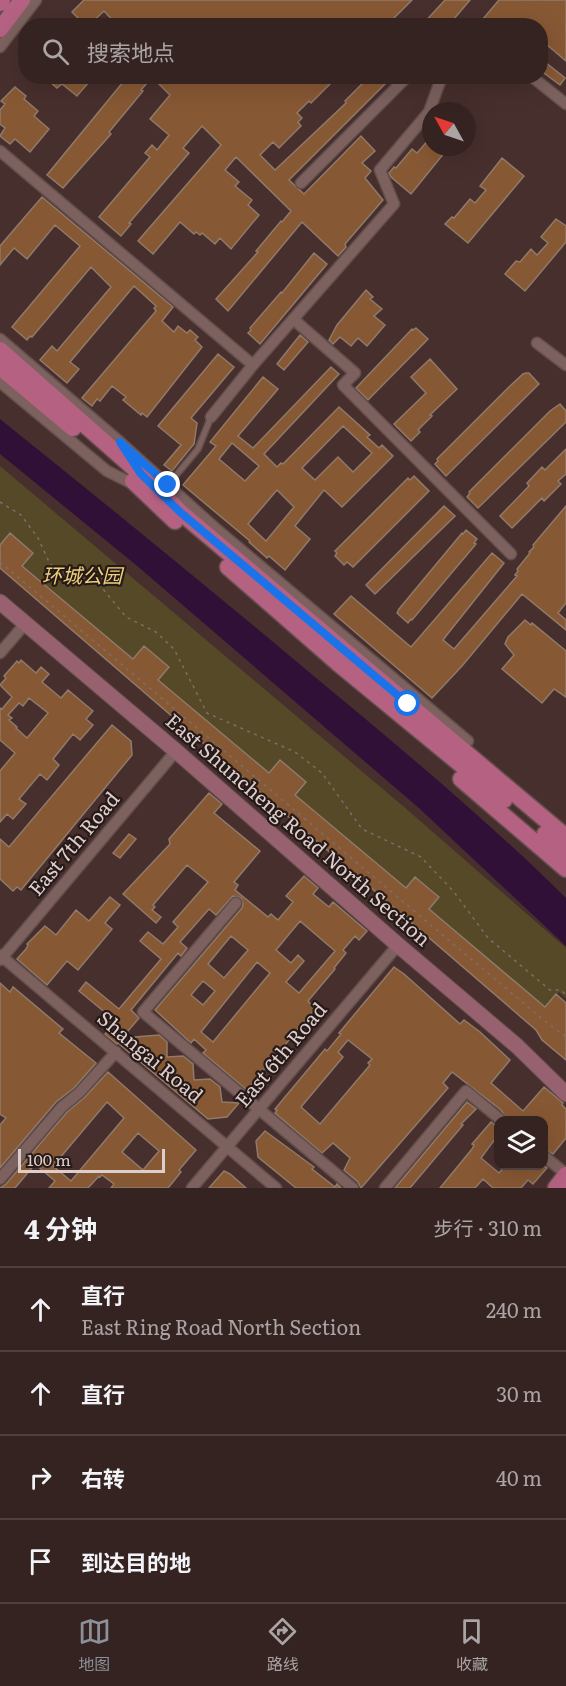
<!DOCTYPE html>
<html lang="zh">
<meta charset="utf-8">
<style>
:root{--surface:#352322;--page:#3d2b2a;--text:#f1f3f6;--muted:#aaa4a5;--line:#4f4040;--accent:#8c9099}
body{margin:0;font-family:Literata,"Noto Sans SC",serif;background:var(--page);color:var(--text)}
.controls{position:absolute;right:18px;bottom:18px;display:grid;overflow:hidden;border-radius:12px;box-shadow:0 6px 24px #0002}
.controls button{width:54px;height:54px;display:grid;place-items:center;padding:0;border:0;border-bottom:2px solid var(--line);background:var(--surface);color:var(--text);font:30px sans-serif}
.compass{position:absolute;left:422px;top:102px;width:54px;height:54px;border-radius:50%;background:var(--surface);box-shadow:0 6px 24px #0002;rotate:310deg}
.scale{position:absolute;left:18px;bottom:15px;width:147px;box-sizing:border-box;padding-left:6px;border:3px solid #ddcdcb;border-top:0;font-size:16px;line-height:21px;white-space:nowrap;color:#ddcdcb;-webkit-text-stroke:4px #261a19;paint-order:stroke}
.stop{position:absolute;width:18px;height:18px;margin:-14px;border:4px solid #1a73e8;border-radius:50%;background:#fff}
.stop.end{background:#1a73e8;border-color:#fff;box-shadow:0 2px 6px #0008}
.list{margin:0;padding:0;list-style:none}
h2{display:flex;justify-content:space-between;align-items:center;height:78px;margin:0;padding:0 24px;font-size:26px}
h2 small{font-size:20px;font-weight:400;color:var(--muted)}
.list li{display:grid;grid-template-columns:39px 1fr auto;gap:18px;align-items:center;box-sizing:border-box;height:84px;padding:0 24px;border-top:2px solid var(--line)}
.list b{display:block;font-size:22px;white-space:nowrap}
.list p{margin:0;font-size:20px;white-space:nowrap;color:var(--muted)}
.list em{font-size:20px;font-style:normal;color:var(--muted)}
.icon{flex:none;width:33px;height:33px;fill:none;stroke:currentColor;stroke-width:2;stroke-linecap:round;stroke-linejoin:round}
.map{position:relative;flex:none;width:566px;height:1188px;overflow:hidden}
.search{position:absolute;background:var(--surface);box-shadow:0 6px 24px #0002;left:18px;right:18px;top:18px;height:66px;display:flex;align-items:center;gap:15px;box-sizing:border-box;padding:0 21px;border-radius:24px;color:var(--muted);font-size:22px}
.sheet{height:414px;background:var(--surface)}
nav{display:flex;justify-content:space-around;align-items:center;box-sizing:border-box;height:84px;border-top:2px solid var(--line);background:var(--surface);font-size:16px;color:var(--muted)}
nav a{display:grid;justify-items:center;gap:3px}
nav .on{color:var(--accent)}
.map>svg:first-child{display:block}
.green{fill:#554927}
.water{fill:#311038}
.building{fill:#875834;stroke:#907a6a;stroke-width:1.5;fill-rule:evenodd}
.lines{fill:none;stroke-linecap:round;stroke-linejoin:round}
.lane-casing{stroke:#624e4c;stroke-width:8}
.street-casing{stroke:#624e4c;stroke-width:13}
.secondary-casing{stroke:#624e4c;stroke-width:17}
.primary-casing{stroke:#624e4c;stroke-width:19}
.path{stroke:#816c6a;stroke-width:1.5;stroke-dasharray:3 4.5;stroke-linecap:butt}
.lane{stroke:#7c615e;stroke-width:5}
.street{stroke:#7c615e;stroke-width:10}
.secondary{stroke:#986170;stroke-width:15}
.primary{stroke:#b46182;stroke-width:16}
.route{stroke:#1a73e8;stroke-width:8}
.labels{text-anchor:middle;stroke-width:4.5;stroke-linejoin:round;paint-order:stroke}
.park-label{font-size:20px;font-style:italic;fill:#eecf7a;stroke:#261a19}
.street-label{font-size:20px;fill:#ddcdcb;stroke:#261a19}
</style>
<div class="map">
<svg width="566" height="1188" viewBox="0 0 566 1188">
<rect width="100%" height="100%" fill="#472f2d"/>
<path class="green" d="M0 466 403 806 566 948V998L559 992 545 1007 429 909 439 896 416 877 406 888 295 795 306 782 280 760 269 773 22 566 33 553 10 534 0 545Z"/>
<path class="water" d="M0 419C102 501 203 583 303 667 393 742 483 816 566 898V946L420 809 136 565 0 454Z"/>
<path class="building" d="M84 0H412L386 26H118L104 11 88 26H86L72 12Z
M445 0H470L448 26H421Z
M499 0H566V61L540 39V26H477Z
M540 58 565 78 560 85 540 70Z
M43 76H94L77 96 62 84 57 88Z
M128 76H338L311 103 309 101 297 113 302 118 298 122 301 126 279 148 273 142 260 155 275 170 346 103 345 101 370 76H393L289 180 304 194 361 136 375 151 362 163 371 171 365 178 383 200 345 244 346 247 338 256 302 222 228 311 216 299 258 252 256 251 281 221 282 222 291 211 236 157 225 170 239 182 235 186 252 200 248 205 259 215 231 249 220 238 215 244 202 233 200 235 196 232 194 234 180 222 153 254 138 241 221 145 202 126 183 148 189 153 129 223 131 224 121 236 99 217 150 157 145 153 152 145 157 150 169 135 150 119 170 95 152 77 141 90 143 91 109 132 111 134 63 188 47 175Z
M15 87 26 96 24 99 38 111 34 116 49 129 30 152 15 139 10 144 0 136 5 128 0 124V110L5 104 1 101Z
M431 137V147H449L411 194 391 177 389 173 394 167 396 168 412 149 417 153Z
M502 158 524 176 468 243 445 224 452 217 454 218 470 199 475 203 486 190 480 186Z
M42 197 173 307 162 321 174 332 178 326 187 333 190 330 198 337 195 340 202 347 147 417 142 413 141 415 123 400 126 397 112 386 100 401 97 399 92 406 82 398 156 311 154 308 156 306 134 286 70 362 79 369 67 383 40 360 52 346 57 351 111 287 91 267 32 337 30 336 27 340 12 327 80 246 55 225 27 259 14 248 0 265V246Z
M556 219 566 226V242L525 291 505 274 516 261 520 262 531 249 537 255 548 243 541 237Z
M314 253 327 264 260 344 248 333 251 330 250 328 281 292 282 293Z
M366 290 373 297 370 299 382 309 374 316 385 325 367 346 358 338 351 346 340 337 333 344 329 340 337 325Z
M416 328 428 339 368 400 356 388 412 329 413 330Z
M300 335 308 342 284 370 277 364Z
M218 354 234 367 191 418 197 423 194 444 172 471 164 465 181 445 158 426Z
M430 359 457 389 430 415 432 416 418 430 420 432 411 441 394 424 426 393 411 377Z
M331 367 339 374 264 454 277 467 281 463 283 464 339 407 370 435 367 437 379 448 382 445 393 456 342 507 324 490 295 526 310 539 285 570 269 556 267 558 249 542 250 541 183 485 216 446 210 442 263 377 278 389 238 436 253 448ZM343 426 372 453 353 472 338 457 315 480 302 468ZM232 443 259 466 245 481 219 459ZM277 490 294 507 266 541 248 524Z
M526 373H529L539 384 446 476 435 464 438 461 437 459 510 386 523 374Z
M560 404 566 411V422L478 508 467 497 470 493 469 492 550 411Z
M566 449V474L558 481 561 484 544 501 542 498 512 528 500 516 529 486 527 483 542 467 545 470Z
M414 476 429 491 353 567 347 562 344 565 335 556 337 553 335 551 408 478 410 480Z
M444 506 455 516 375 594 366 585Z
M566 506V603L558 613 566 620V630L522 594 462 666 432 698 334 614 351 596 411 647 492 553 504 563 446 636 443 640 454 649 517 576 515 575 518 571 517 569 530 553 529 552 534 547 533 545Z
M466 530 477 539 474 543 476 544 412 620 411 619 408 623 397 613 399 609 462 533 463 534Z
M10 533 33 553 22 566 133 659 144 646 169 667 158 680 269 773 280 760 306 782 295 795 406 888 415 877 439 897 429 909 545 1007 556 994 566 1003V1060L542 1040 536 1030 0 568V545Z
M525 620 531 625 532 623 566 651V697L554 689 542 703 502 669 514 655 505 644 508 637Z
M21 660 36 673 41 667 49 674 42 682 61 698 68 690 93 711 86 719 93 725 80 740 73 734 53 759 59 765 47 780 40 774 19 799 26 804 13 819 7 814 0 822V771L15 753 0 740V708L2 709 12 697 0 685 6 678 4 676 17 661 19 663ZM29 698 48 713 27 738 16 728 17 727 9 720 12 718 8 715 19 703 23 706Z
M112 725 131 741 132 755 21 890 17 887 13 891 0 879V839L9 847Z
M209 793 222 804 214 813 260 851 234 882 238 885 235 890 268 917 271 914 278 920 293 902 286 896 304 876 318 888 313 894 329 907 333 902 367 931 359 940 355 936 343 950 346 953 334 968 335 969 308 1001 315 1009 247 1090 203 1053 206 1050 194 1039 191 1043 155 1010 242 908 243 904 241 898 233 896 216 915 209 909 180 942 187 948 181 956 178 953 131 1010 139 1018 122 1038 159 1035 167 1042V1057L183 1056 193 1064 194 1080 210 1079 220 1087 222 1102 239 1103 227 1117 208 1119 118 1043 117 1044 105 1034 111 1028 102 1020 107 1014 79 991 86 982 119 1009 161 959 140 941 148 932 163 944 178 927 173 922 208 882 187 865 153 905 155 907 152 910 161 917 156 923 123 894 170 844 169 839ZM300 921 335 951 299 993 286 982 304 961 298 955 291 963 276 950ZM231 936 248 950 224 978 208 964ZM257 962 270 973 213 1042 201 1032ZM203 981 215 991 203 1005 191 995Z
M129 834 136 839 120 858 113 853Z
M110 897 120 905 105 923 112 929 78 970 67 961 47 985 17 959 26 949 28 945 27 944 45 926 56 935 76 910 89 921Z
M394 967 404 974 460 1024 464 1020 480 1032 510 1060 491 1083 523 1111 544 1087 563 1103 562 1105 566 1109V1138L553 1154 543 1149V1120H508L501 1110 452 1072 443 1083 448 1088 361 1188 358 1182 344 1170 350 1158 333 1143 322 1153 275 1113 277 1110 275 1109 325 1049 327 1051 341 1034 339 1033ZM348 1040 372 1059 368 1063 370 1065 320 1124 301 1107 343 1057 338 1052Z
M0 983 10 992 13 987 63 1029 59 1033 96 1063 74 1088 56 1102 0 1168V1125L6 1118 0 1114Z
M108 1072 196 1150 179 1170 181 1172 168 1188H111L114 1184 102 1175 100 1177 99 1176 88 1188H49L55 1181 35 1164 15 1188H0L6 1184 67 1112 84 1098ZM107 1102 124 1118 71 1181 53 1166ZM138 1133 159 1151 143 1170 122 1152Z
M467 1102 476 1109 461 1124 463 1125 410 1188H395Z
M491 1122 498 1127V1135L481 1158 499 1173 505 1166H544L547 1168 533 1184 528 1180 521 1188H493L483 1179 475 1188H440L472 1149 474 1145 472 1144Z
M265 1131 314 1167 312 1169 335 1187 337 1184 341 1188H296L258 1157 256 1141Z
M224 1171 230 1174 246 1188H209Z"/>
<g class="lines">
<defs>
<path id="lane" d="M168 485 198 449 211 417"/>
<path id="street" d="M0 47 36 0
M531 76 566 104
M0 151 253 365
M301 183 408 76
M293 319 355 373 343 385 511 554
M0 339 120 442 214 527 468 741
M537 343 566 365
M0 382 107 471 137 486
M211 417 253 365 394 204 380 170 429 112 442 76
M0 653 25 624
M236 903 143 1012 353 1188
M0 955 276 1188
M0 960 176 751
M544 1156 566 1174
M0 1179 62 1107 79 1093 116 1052
M192 1188 398 945
M385 1188 466 1091 501 1120"/>
<path id="secondary" d="M0 602 176 751 398 945 517 1046 566 1094"/>
<path id="primary" d="M0 3 2 0
M0 29 22 0
M0 350 161 492 180 512 566 837
M0 367 73 428
M133 481 175 521
M228 567 339 664 504 800
M461 779 566 869
M545 834 566 852
M556 1188 566 1175"/>
</defs>
<use href="#lane" class="lane-casing"/>
<use href="#street" class="street-casing"/>
<use href="#secondary" class="secondary-casing"/>
<use href="#primary" class="primary-casing"/>
<path class="path" d="M0 502 21 515 38 538 50 564 70 576 98 583 126 617 156 632 174 649 207 713 295 752 322 773 362 829 421 857 454 892 488 938 550 990H561L566 995
M0 562 541 1018 566 1037"/>
<use href="#lane" class="lane"/>
<use href="#street" class="street"/>
<use href="#secondary" class="secondary"/>
<use href="#primary" class="primary"/>
</g>
<g class="lines">
<path class="route" d="M168 485 120 442 141 474 180 512 408 704"/>
</g>
<g class="labels">
<g class="park-label">
<text x="82" y="583">环城公园</text>
</g>
<g class="street-label">
<text transform="translate(298 830) rotate(41)" y="7">East Shuncheng Road North Section</text>
<text transform="translate(74 844) rotate(-50)" y="7">East 7th Road</text>
<text transform="translate(281 1055) rotate(-50)" y="7">East 6th Road</text>
<text transform="translate(150 1057) rotate(40)" y="7">Shangai Road</text>
</g>
</g>
</svg>
<div class="controls">
<button><svg class="icon" aria-label="layers" viewBox="0 0 24 24"><path d="M12 4l9 5-9 5-9-5zM3 14l9 5 9-5"/></svg></button>
</div>
<svg class="compass" viewBox="-18 -18 36 36"><path d="M0-13l5 13h-10z" fill="#e53935"/><path d="M0 13l5-13h-10z" fill="#aaa4a5"/></svg>
<div class="scale">100 m</div>
<div class="stop" style="left:408px;top:704px"></div>
<div class="stop end" style="left:168px;top:485px"></div>
<div class="search"><svg class="icon" aria-label="search" viewBox="0 0 24 24"><circle cx="10" cy="10" r="6"/><path d="M15 15l6 6"/></svg>搜索地点</div>
</div>
<section class="sheet">
<h2>4 分钟<small>步行 · 310 m</small></h2>
<ul class="list">
<li><svg class="icon" aria-label="ahead" viewBox="0 0 24 24"><path d="M12 20V5M6 11l6-6 6 6"/></svg><div><b>直行</b><p>East Ring Road North Section</p></div><em>240 m</em></li>
<li><svg class="icon" aria-label="ahead" viewBox="0 0 24 24"><path d="M12 20V5M6 11l6-6 6 6"/></svg><div><b>直行</b></div><em>30 m</em></li>
<li><svg class="icon" aria-label="right" viewBox="0 0 24 24"><path d="M7 20v-9h11M14 6l5 5-5 5"/></svg><div><b>右转</b></div><em>40 m</em></li>
<li><svg class="icon" aria-label="arrive" viewBox="0 0 24 24"><path d="M6 21V4h12l-3 4 3 4H6"/></svg><div><b>到达目的地</b></div></li>
</ul>
</section>
<nav>
<a class="on"><svg class="icon" aria-label="map" viewBox="0 0 24 24"><path d="M3 6l6-2 6 2 6-2v14l-6 2-6-2-6 2zM9 4v14M15 6v14"/></svg>地图</a>
<a><svg class="icon" aria-label="directions" viewBox="0 0 24 24"><path d="M12 3l9 9-9 9-9-9zM9 14v-3h6M13 9l2 2-2 2"/></svg>路线</a>
<a><svg class="icon" aria-label="saved" viewBox="0 0 24 24"><path d="M7 4h10v16l-5-4-5 4z"/></svg>收藏</a>
</nav>
